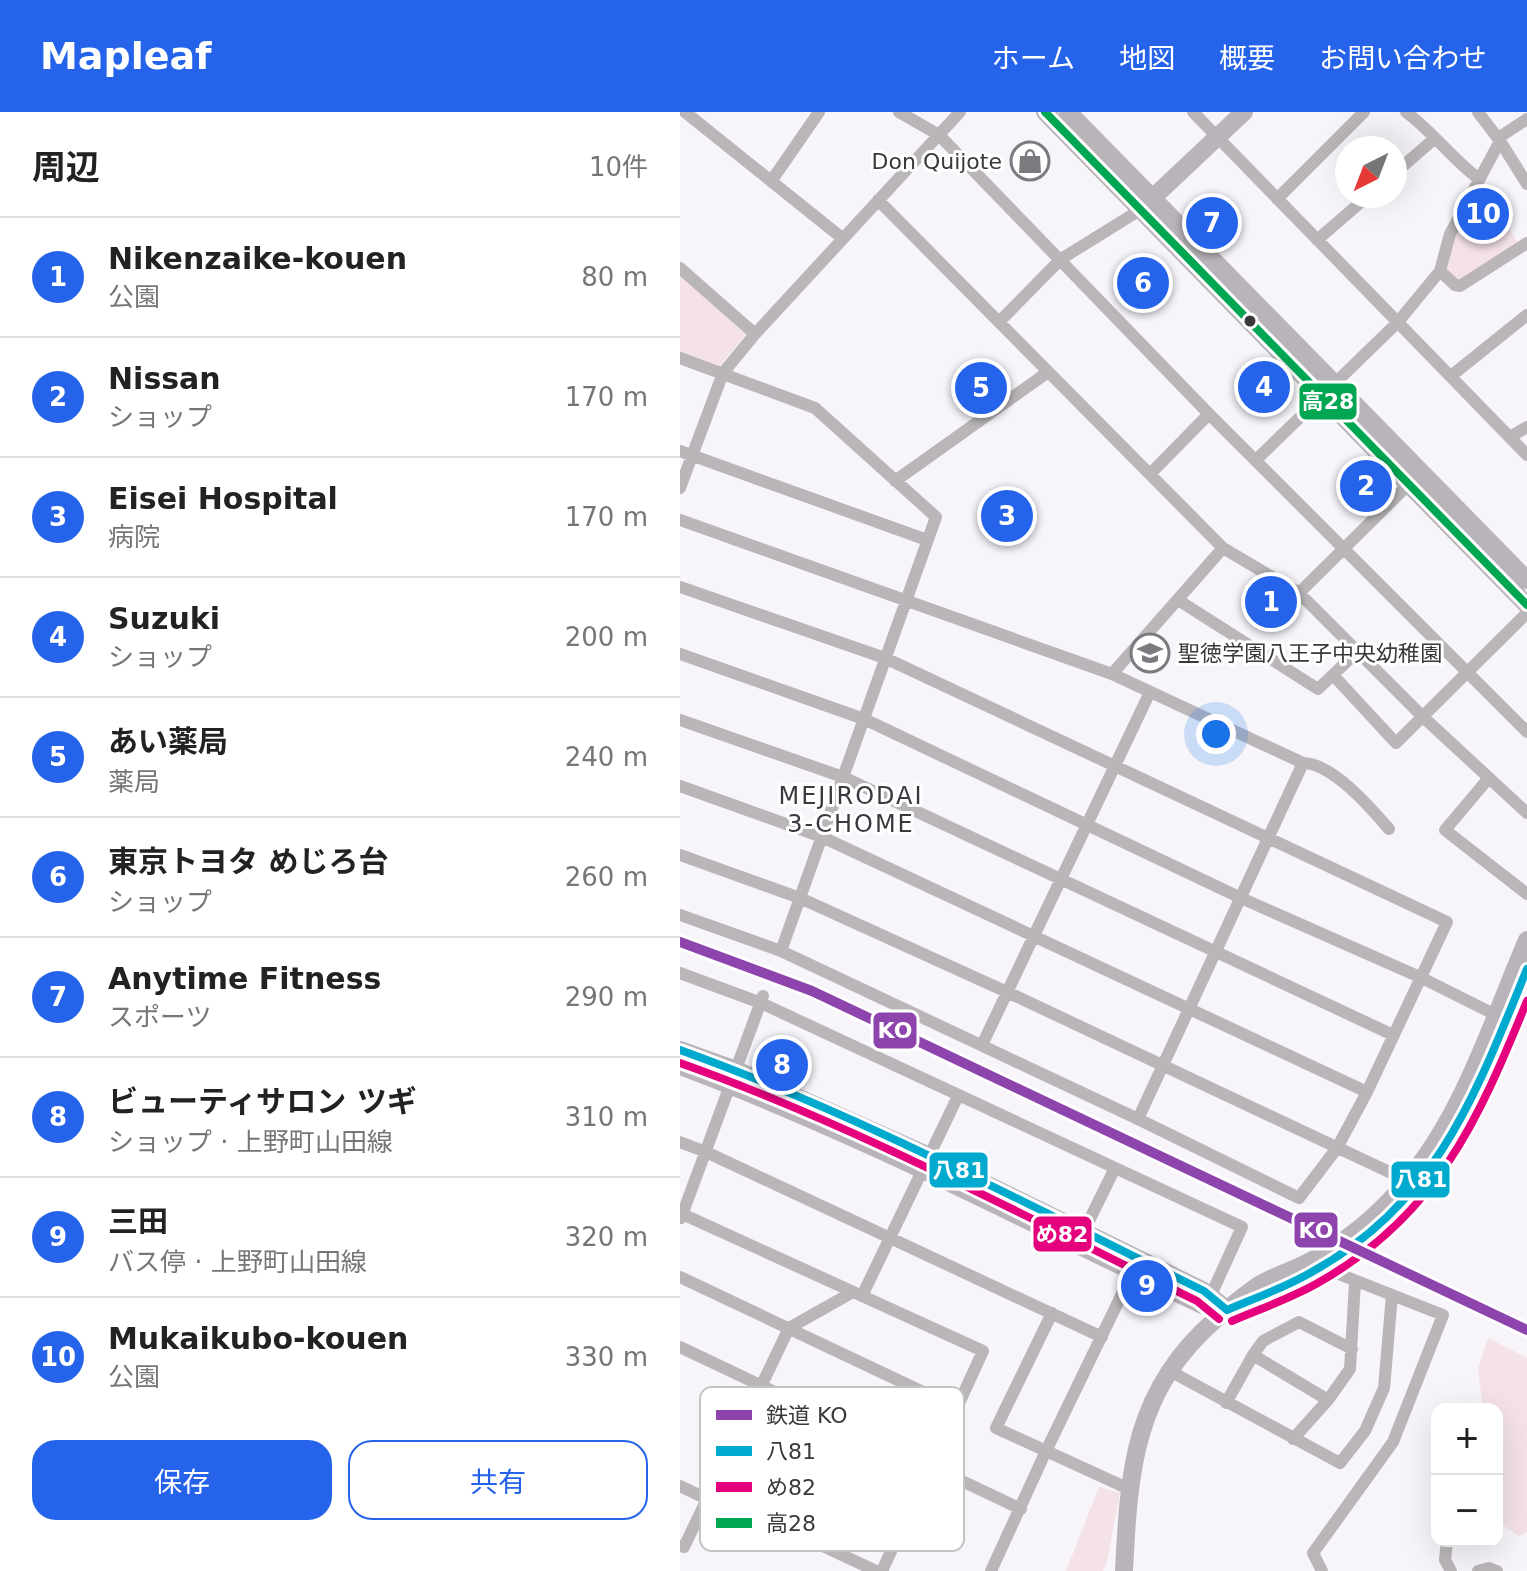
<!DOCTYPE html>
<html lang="ja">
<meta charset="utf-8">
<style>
:root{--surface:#fff;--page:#f2f2f2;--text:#222;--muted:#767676;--line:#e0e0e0;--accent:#2563eb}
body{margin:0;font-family:"DejaVu Sans","Noto Sans JP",sans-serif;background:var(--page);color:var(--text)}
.controls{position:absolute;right:24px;bottom:24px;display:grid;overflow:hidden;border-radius:16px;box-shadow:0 8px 32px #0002}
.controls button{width:72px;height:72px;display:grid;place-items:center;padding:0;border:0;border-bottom:2px solid var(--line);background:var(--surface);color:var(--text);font:40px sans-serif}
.compass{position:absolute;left:655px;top:24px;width:72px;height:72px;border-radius:50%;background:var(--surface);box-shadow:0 8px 32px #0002;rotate:222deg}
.you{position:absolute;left:536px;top:622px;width:28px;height:28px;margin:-20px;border:6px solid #fff;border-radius:50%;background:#1a73e8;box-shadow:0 0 0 12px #1a73e833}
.badge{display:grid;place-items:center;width:52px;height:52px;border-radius:50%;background:var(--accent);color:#fff;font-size:26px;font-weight:700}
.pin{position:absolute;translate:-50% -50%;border:4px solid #fff;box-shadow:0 2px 8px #0006}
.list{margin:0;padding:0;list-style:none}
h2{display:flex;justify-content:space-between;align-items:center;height:104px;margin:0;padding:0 32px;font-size:34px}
h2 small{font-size:26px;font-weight:400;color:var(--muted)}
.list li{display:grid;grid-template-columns:52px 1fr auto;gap:24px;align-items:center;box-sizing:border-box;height:120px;padding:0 32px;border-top:2px solid var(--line)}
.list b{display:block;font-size:30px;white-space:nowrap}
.list p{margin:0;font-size:26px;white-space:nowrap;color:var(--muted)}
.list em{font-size:26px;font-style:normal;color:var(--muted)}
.actions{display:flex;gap:16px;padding:24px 32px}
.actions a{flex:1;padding:18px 0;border:2px solid var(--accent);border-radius:24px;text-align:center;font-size:28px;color:var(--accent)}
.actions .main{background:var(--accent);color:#fff}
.map{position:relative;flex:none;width:847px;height:1459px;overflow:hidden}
header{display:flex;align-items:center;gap:48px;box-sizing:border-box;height:112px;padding:0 40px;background:var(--accent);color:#fff}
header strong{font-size:38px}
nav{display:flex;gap:44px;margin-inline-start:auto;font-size:28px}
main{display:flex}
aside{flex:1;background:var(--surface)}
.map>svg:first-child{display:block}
.green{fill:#f4e2e7}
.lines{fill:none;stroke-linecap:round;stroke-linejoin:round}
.street{stroke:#b9b5b9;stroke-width:12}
.secondary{stroke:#b8b4b9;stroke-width:18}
.bus-1-casing{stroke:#fff;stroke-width:14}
.bus-2-casing{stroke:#fff;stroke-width:14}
.bus-3-casing{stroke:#fff;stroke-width:14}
.bus-1{stroke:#00a9ce;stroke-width:8}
.bus-2{stroke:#e5007d;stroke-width:8}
.bus-3{stroke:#00a651;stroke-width:8}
.rail-1-casing{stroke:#fff;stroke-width:16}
.rail-1{stroke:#8e44ad;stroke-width:10}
.bus-dot{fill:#39383c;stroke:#fff;stroke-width:3}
.labels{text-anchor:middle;stroke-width:6;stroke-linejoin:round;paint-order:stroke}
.poi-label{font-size:22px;fill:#39383c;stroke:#fff;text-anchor:end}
.neighbourhood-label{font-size:24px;letter-spacing:2px;fill:#3b3840;stroke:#fff}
.key{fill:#fff;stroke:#c4c3c4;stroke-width:2}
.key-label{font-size:22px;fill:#39383c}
.line-badge{stroke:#fff;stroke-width:3}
.badge-label{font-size:22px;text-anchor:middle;font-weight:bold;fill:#fff}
</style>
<header>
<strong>Mapleaf</strong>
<nav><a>ホーム</a><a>地図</a><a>概要</a><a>お問い合わせ</a></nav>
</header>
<main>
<aside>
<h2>周辺<small>10件</small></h2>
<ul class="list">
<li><span class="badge">1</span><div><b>Nikenzaike-kouen</b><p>公園</p></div><em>80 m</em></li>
<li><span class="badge">2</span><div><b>Nissan</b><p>ショップ</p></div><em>170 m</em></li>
<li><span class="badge">3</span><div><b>Eisei Hospital</b><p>病院</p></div><em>170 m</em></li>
<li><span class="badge">4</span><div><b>Suzuki</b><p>ショップ</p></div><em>200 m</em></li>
<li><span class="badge">5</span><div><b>あい薬局</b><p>薬局</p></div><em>240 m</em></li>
<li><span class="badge">6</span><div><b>東京トヨタ めじろ台</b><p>ショップ</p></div><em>260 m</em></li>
<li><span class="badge">7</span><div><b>Anytime Fitness</b><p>スポーツ</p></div><em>290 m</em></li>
<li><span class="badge">8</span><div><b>ビューティサロン ツギ</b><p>ショップ · 上野町山田線</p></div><em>310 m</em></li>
<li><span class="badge">9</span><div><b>三田</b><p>バス停 · 上野町山田線</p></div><em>320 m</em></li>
<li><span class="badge">10</span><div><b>Mukaikubo-kouen</b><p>公園</p></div><em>330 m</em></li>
</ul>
<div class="actions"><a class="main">保存</a><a>共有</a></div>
</aside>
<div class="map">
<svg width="847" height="1459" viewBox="0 0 847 1459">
<rect width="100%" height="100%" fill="#f7f5fa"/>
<path class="green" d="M802 74 838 131 782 168H776L767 159 772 129Z
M0 163 66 222 39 255 0 241Z
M592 472 612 484 590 506 573 497Z
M808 1226 847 1246V1420L839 1424 818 1410 817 1297H803L798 1257Z
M419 1375 440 1381 427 1450 423 1459H386Z"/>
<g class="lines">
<path class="street" d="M5 0 162 126
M219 0 259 23 529 302 847 620
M513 0 847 343
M726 0C753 20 772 47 799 67
M798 0 820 29 847 72
M818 26 847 7
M715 61 754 27
M92 68 139 0
M597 87 684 0
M198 88 543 436 619 481 742 604 847 701
M637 128 688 84
M0 156 75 222
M760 159 775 173 780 174 847 131
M319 210 381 147 460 98
M0 246 135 296 256 405 101 839
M771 264 847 203
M830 325 847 315
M0 339 247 428
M576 348 718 210 760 159 770 122 820 29
M470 362 529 302
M215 369 368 260
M0 376 43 261 75 222 280 0
M0 408 432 562 623 651C652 651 691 696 709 717
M0 475 205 546 767 810 687 980 657 1036 619 1086 458 1007 101 839 0 803
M619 481 729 372
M498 488 638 577 677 540
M0 542 184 607 561 786 742 866 826 908
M432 562 543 436
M653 563 716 631 847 501
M0 608 163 665 713 923
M808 667 765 718 847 782
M0 674 142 725 687 980
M0 743 120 786 327 880 739 1074
M0 861 81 891 562 1115 531 1183
M302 933 470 580
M458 1007 623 651
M0 1030 26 1040 422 1225
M0 1101 303 1239 202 1459
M1 1106 83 884
M401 1125 435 1056
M635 1146 641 1155 763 1203 713 1330 633 1441 642 1459
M0 1165 277 1296
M182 1184 278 984
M372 1201 316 1316 449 1377
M0 1235 341 1397
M573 1243 583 1229 619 1210 672 1237
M488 1258 660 1351 685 1319 704 1276 712 1183
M546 1291 573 1243 648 1288
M613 1327 648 1288 670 1257 675 1170
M0 1374 27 1387
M30 1381 196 1459
M767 1429 765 1448 771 1459
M0 1434 4 1435 109 1216 173 1180
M311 1459 366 1339 456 1153
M798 1459 809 1456 817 1459"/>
<path class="secondary" d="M365 0 847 493
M388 0 847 468
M464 94 564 0
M0 938 56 958 249 1044 524 1179 547 1198
M0 954C179 1021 350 1111 522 1193L547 1198
M444 1459C449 1357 454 1278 536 1207 549 1196 564 1183 579 1173 592 1165 608 1160 623 1153 656 1136 688 1112 714 1084 781 1012 809 917 847 828"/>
<defs>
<path id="bus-1" d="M0 938C181 1003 352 1095 524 1179L547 1198
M547 1198C575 1186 604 1176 630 1161 757 1091 795 984 847 857"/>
<path id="bus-2" d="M0 951C178 1014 348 1106 517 1189L539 1207
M552 1209C580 1197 609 1187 636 1172 756 1105 798 1009 847 889"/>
<path id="bus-3" d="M365 0 847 493"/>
</defs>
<use href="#bus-1" class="bus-1-casing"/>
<use href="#bus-2" class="bus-2-casing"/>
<use href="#bus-3" class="bus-3-casing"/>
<use href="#bus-1" class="bus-1"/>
<use href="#bus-2" class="bus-2"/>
<use href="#bus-3" class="bus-3"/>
<defs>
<path id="rail-1" d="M0 830 132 879 847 1218"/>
</defs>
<use href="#rail-1" class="rail-1-casing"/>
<use href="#rail-1" class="rail-1"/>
</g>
<defs>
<symbol id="shop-ring" viewBox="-11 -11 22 22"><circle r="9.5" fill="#fff" stroke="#7c7a7e" stroke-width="1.5"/><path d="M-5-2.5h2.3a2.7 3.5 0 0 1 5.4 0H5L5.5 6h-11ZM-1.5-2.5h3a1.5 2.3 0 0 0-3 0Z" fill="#7c7a7e"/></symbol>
<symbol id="school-ring" viewBox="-11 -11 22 22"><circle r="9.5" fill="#fff" stroke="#7c7a7e" stroke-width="1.5"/><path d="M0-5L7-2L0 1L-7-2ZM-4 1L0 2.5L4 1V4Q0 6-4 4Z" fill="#7c7a7e"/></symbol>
</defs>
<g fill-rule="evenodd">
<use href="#shop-ring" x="328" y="27" width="44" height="44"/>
<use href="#school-ring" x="448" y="519" width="44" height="44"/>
</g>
<circle class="bus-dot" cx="570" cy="209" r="7"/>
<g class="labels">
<g class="poi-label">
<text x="322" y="57">Don Quijote</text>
<text x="498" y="549" text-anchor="start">聖徳学園八王子中央幼稚園</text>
</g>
<g class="neighbourhood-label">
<text x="171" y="692">MEJIRODAI<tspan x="171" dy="28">3-CHOME</tspan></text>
</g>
</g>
<rect x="20" y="1275" width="264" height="164" rx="12" class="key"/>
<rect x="36" y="1298" width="36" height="10" fill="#8e44ad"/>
<rect x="36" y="1334" width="36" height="10" fill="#00a9ce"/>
<rect x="36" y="1370" width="36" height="10" fill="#e5007d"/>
<rect x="36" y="1406" width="36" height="10" fill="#00a651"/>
<g class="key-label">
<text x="86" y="1311">鉄道 KO</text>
<text x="86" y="1347">八81</text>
<text x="86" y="1383">め82</text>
<text x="86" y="1419">高28</text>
</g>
<g class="line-badge">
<rect x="618" y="270" width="60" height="39" rx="8" fill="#00a651"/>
<rect x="192" y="899" width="46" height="39" rx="8" fill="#8e44ad"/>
<rect x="248" y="1039" width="61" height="38" rx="8" fill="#00a9ce"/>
<rect x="710" y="1048" width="61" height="39" rx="8" fill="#00a9ce"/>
<rect x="613" y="1099" width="46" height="38" rx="8" fill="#8e44ad"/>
<rect x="352" y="1103" width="61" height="38" rx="8" fill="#e5007d"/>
</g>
<g class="badge-label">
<text x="648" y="297">高28</text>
<text x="215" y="926">KO</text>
<text x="279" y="1066">八81</text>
<text x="741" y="1075">八81</text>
<text x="636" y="1126">KO</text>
<text x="382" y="1130">め82</text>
</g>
</svg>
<div class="controls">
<button>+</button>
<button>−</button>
</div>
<svg class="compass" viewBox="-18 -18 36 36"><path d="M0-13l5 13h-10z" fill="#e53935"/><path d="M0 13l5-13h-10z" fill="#767676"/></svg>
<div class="you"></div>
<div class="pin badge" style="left:591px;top:490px">1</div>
<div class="pin badge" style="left:686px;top:374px">2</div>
<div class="pin badge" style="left:327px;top:404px">3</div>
<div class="pin badge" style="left:584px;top:275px">4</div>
<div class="pin badge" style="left:301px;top:276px">5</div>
<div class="pin badge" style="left:463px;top:171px">6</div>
<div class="pin badge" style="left:532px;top:111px">7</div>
<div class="pin badge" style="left:102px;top:953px">8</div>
<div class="pin badge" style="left:467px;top:1174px">9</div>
<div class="pin badge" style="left:803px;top:102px">10</div>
</div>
</main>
